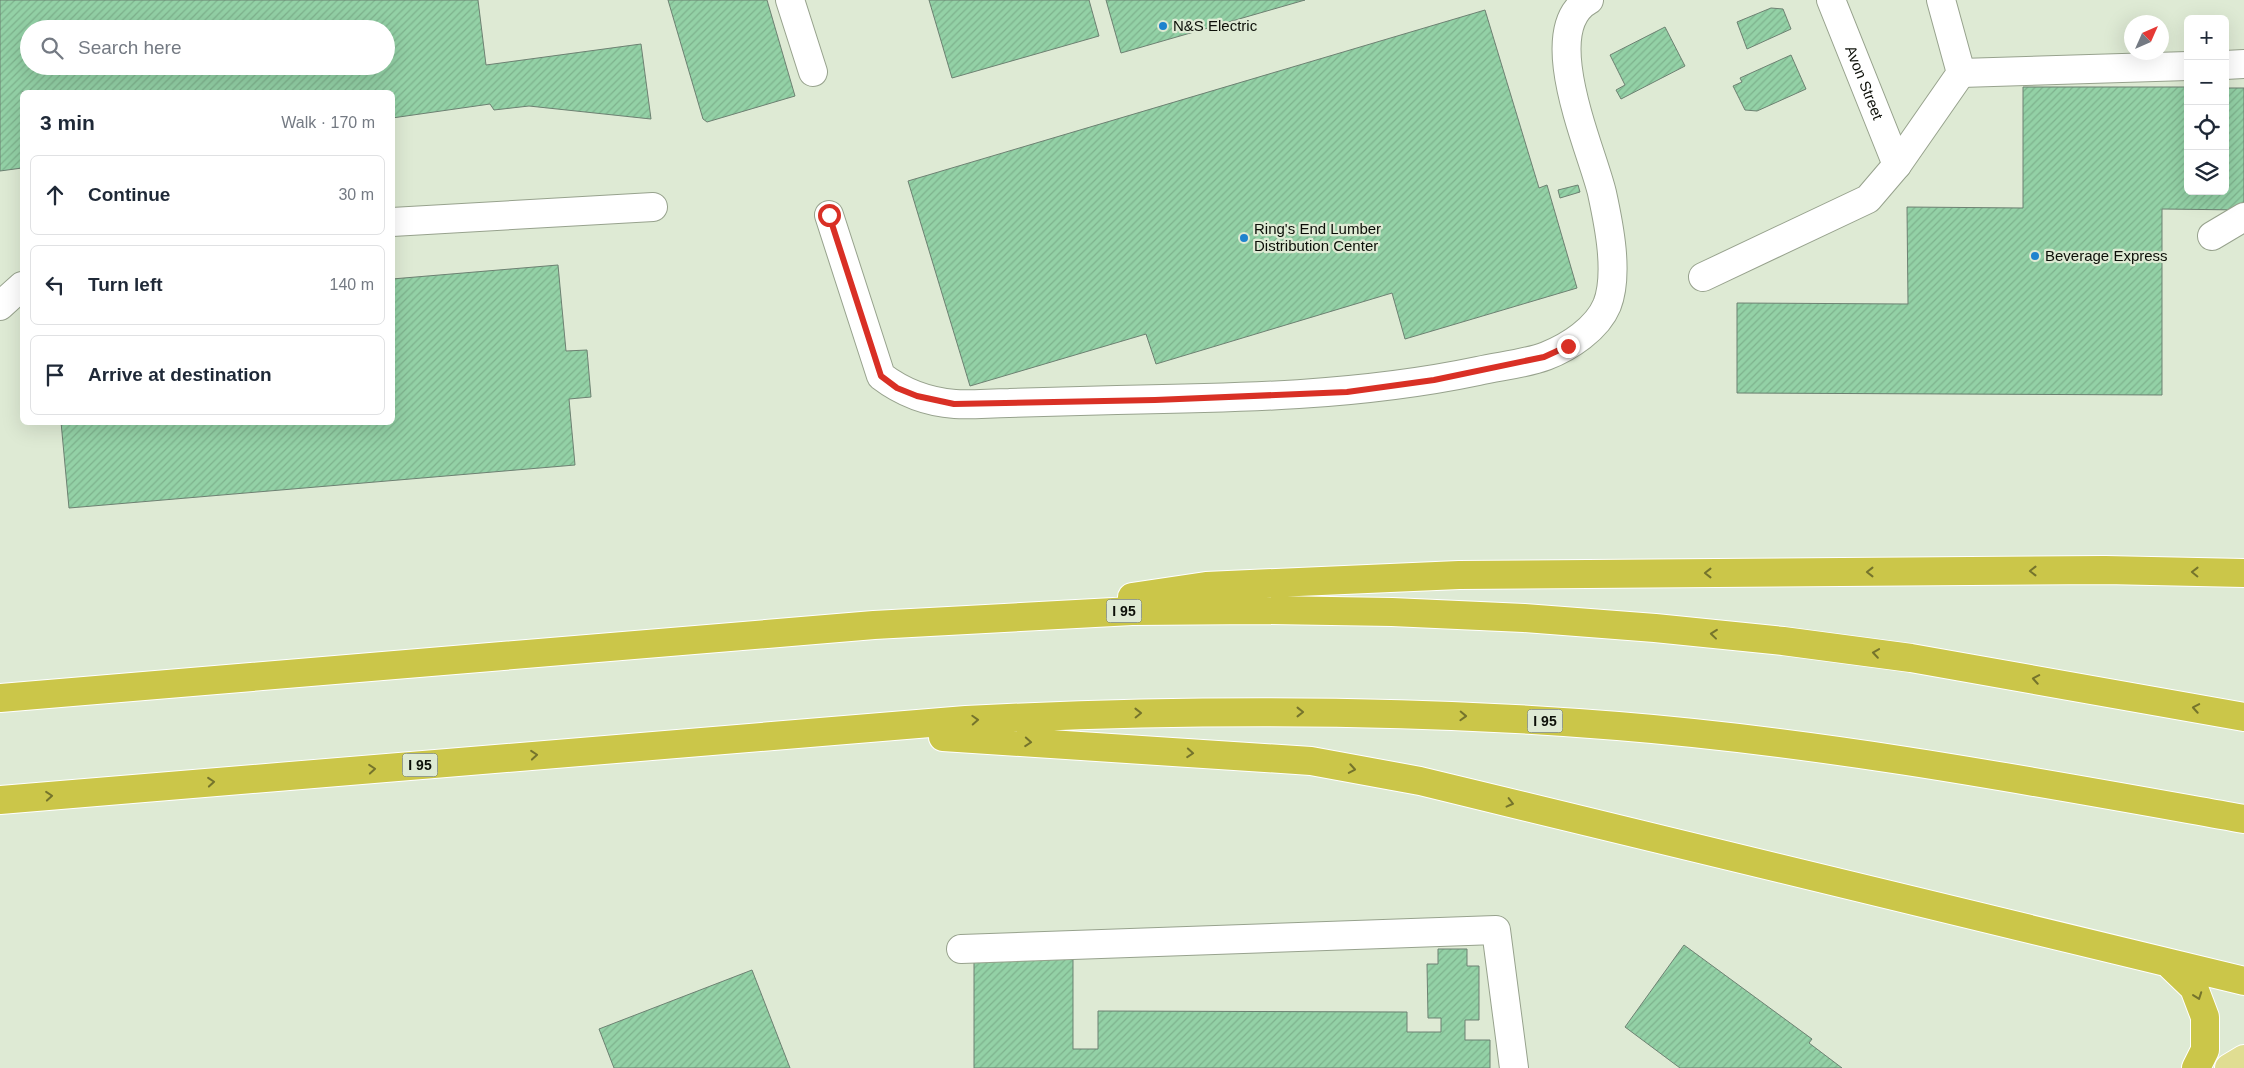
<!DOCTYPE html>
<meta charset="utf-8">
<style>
:root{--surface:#fff;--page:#f2f2f3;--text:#1f2937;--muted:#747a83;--line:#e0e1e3}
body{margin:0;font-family:Arial,sans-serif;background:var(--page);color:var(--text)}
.controls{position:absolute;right:15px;top:15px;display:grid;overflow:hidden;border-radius:8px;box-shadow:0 5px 20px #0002}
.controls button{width:45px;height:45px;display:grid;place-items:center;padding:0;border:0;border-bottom:1px solid var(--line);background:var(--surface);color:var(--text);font:25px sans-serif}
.compass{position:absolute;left:2124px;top:15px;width:45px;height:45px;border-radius:50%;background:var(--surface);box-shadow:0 5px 20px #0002;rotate:45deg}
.stop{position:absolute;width:15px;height:15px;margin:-11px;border:4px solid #d93025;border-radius:50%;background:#fff}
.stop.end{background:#d93025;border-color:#fff;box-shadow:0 1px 5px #0008}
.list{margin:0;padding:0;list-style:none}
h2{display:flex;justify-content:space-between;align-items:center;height:65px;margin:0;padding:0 20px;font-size:21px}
h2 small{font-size:16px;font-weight:400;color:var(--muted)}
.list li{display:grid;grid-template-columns:32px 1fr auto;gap:15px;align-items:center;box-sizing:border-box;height:80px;margin:0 10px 10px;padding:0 10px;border:1px solid var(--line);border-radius:8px}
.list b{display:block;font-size:19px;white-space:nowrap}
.list em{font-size:16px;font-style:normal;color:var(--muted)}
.icon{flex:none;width:28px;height:28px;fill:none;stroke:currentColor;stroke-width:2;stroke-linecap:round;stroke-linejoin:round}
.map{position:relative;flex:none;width:2244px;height:1068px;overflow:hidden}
.search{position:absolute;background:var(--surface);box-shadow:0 5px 20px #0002;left:20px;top:20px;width:375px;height:55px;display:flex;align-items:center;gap:12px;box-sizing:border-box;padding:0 18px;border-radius:28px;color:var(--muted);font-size:19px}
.panel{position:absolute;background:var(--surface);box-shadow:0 5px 20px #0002;left:20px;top:90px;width:375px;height:335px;border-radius:8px}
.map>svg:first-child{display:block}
.building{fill:url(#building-hatch);stroke:#6d8172;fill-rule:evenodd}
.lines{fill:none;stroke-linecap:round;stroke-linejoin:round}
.minor-casing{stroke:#97a28d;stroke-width:30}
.major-casing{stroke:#fff;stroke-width:30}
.highway-casing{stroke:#fff;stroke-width:30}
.minor{stroke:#fff;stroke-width:28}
.major{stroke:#e0dd92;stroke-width:28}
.highway{stroke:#cbc649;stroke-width:28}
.oneway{stroke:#75742c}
.route{stroke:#d93025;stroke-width:6}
.poi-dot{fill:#1e83ce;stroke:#deead4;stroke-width:2}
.labels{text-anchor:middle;stroke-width:4.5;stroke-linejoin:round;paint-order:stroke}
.shield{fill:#deead4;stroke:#4b5145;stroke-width:1}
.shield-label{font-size:14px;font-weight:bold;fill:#0c0f08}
.poi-label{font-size:15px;fill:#0c0f08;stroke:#deead4;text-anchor:start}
.street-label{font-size:15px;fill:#0c0f08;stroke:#deead4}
</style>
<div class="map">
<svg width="2244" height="1068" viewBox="0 0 2244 1068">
<defs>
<pattern id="building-hatch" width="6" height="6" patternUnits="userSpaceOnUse" patternTransform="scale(1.25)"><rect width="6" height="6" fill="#93d1a6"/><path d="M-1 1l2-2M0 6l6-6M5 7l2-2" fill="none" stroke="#7eb28d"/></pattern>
</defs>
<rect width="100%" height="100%" fill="#deead4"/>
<path class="building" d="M0 0H478L486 65 641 44 651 119 529 106 494 110 490 104 392 118V92H22V168L0 171ZM29 29H386V66H29Z
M668 0H767L795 96 707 122 703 119Z
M929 0H1089L1099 36 952 78Z
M1106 0H1305L1121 53Z
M1771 8 1783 9 1791 29 1747 49 1737 22Z
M1485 10 1539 188 1547 185 1577 288 1405 339 1392 293 1156 364 1146 334 970 386 908 181Z
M1665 27 1685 66 1621 99 1616 90 1625 85 1610 55Z
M1791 55 1806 89 1757 111 1745 110 1733 86 1742 82 1740 78Z
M2023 87H2188V191H2225V88H2244V210L2162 209V395L1737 393V303L1908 304 1907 207 2023 208Z
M1578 185 1580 192 1560 198 1558 190Z
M558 265 566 351 587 350 591 397 569 399 575 465 69 508 61 422H392V279Z
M1684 945 1812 1039 1809 1043 1842 1068H1680L1625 1027Z
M1438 949H1467V966H1479V1020H1465V1040H1490V1068H974V959H1073V1049H1098V1011L1407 1012V1032H1441V1018H1428L1427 964H1438Z
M752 970 790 1068H614L599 1029Z"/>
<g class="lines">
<defs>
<g id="minor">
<path d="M790 0 813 72"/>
<path id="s1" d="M1831 0 1897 165"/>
<path d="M2225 65 2244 64"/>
<path d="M1961 73 2188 66"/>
<path d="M829 215 881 376C902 392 928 402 955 404 973 405 991 403 1009 403 1045 402 1081 401 1117 400 1238 398 1359 396 1478 371 1500 366 1525 364 1546 356 1569 347 1597 329 1607 305 1619 274 1609 225 1602 193 1592 150 1536 29 1589 0"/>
<path d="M392 222 653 207"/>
<path d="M2212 236 2244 217"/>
<path d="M1703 277 1868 199 1897 165 1961 73 1941 0"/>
<path d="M0 306 22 286"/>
<path d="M961 949 1496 930 1514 1068"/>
</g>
<path id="major" d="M2229 1068 2244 1059"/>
<path id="highway" d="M1132 597 1206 586 1459 575 2105 570 2244 573
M0 698 874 625 1132 611 1262 610 1392 612 1524 618 1655 628 1783 641 1911 658 2244 717
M943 737 1311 761 1420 781 2244 981
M0 800 966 720C1184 709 1401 708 1618 726 1829 743 2036 782 2244 819
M2168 963 2194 988 2205 1017V1050L2196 1068"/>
</defs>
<use href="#minor" class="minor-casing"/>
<use href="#major" class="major-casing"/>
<use href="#highway" class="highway-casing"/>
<use href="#minor" class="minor"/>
<use href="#major" class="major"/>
<use href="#highway" class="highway"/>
</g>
<defs><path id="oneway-chevron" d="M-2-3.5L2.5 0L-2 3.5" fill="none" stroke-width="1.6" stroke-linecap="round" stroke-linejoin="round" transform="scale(1.25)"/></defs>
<g class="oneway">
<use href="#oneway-chevron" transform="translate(2033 571) rotate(180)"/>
<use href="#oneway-chevron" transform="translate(1870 572) rotate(180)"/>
<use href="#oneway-chevron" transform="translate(2195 572) rotate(-179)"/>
<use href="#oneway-chevron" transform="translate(1708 573) rotate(180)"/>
<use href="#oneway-chevron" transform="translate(1714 634) rotate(-174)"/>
<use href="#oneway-chevron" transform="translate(1876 653) rotate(-172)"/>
<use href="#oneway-chevron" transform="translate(2036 679) rotate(-170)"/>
<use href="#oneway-chevron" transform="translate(2196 708) rotate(-170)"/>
<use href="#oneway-chevron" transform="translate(1300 712)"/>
<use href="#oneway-chevron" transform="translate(1138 713) rotate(-1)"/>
<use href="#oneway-chevron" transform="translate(1463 716) rotate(2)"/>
<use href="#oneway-chevron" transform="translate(975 720) rotate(-3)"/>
<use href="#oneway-chevron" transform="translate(1028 742) rotate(4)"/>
<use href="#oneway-chevron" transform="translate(1190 753) rotate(4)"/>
<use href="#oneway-chevron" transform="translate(534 755) rotate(-5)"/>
<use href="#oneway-chevron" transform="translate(372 769) rotate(-5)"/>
<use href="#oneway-chevron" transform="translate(1352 769) rotate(10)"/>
<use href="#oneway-chevron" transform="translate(211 782) rotate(-5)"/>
<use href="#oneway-chevron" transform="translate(49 796) rotate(-5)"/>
<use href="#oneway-chevron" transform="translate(1510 803) rotate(14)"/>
<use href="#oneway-chevron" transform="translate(2198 996) rotate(70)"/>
</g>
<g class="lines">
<path class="route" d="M829 215 881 376 897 388 917 396 954 404 1155 400 1347 392 1434 380 1544 357 1568 346"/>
</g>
<g class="poi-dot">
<circle cx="1163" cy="26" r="5"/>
<circle cx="1244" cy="238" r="5"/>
<circle cx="2035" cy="256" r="5"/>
</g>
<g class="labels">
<g class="shield">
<rect x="1106.5" y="599.5" width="35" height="23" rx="4"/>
<rect x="1527.5" y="709.5" width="35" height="23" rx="4"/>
<rect x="402.5" y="753.5" width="35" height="23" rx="4"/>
</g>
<g class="shield-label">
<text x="1124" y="616">I 95</text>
<text x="1545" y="726">I 95</text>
<text x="420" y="770">I 95</text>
</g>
<g class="poi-label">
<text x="1173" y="31">N&amp;S Electric</text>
<text x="1254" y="234">Ring's End Lumber<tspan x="1254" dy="17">Distribution Center</tspan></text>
<text x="2045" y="261">Beverage Express</text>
</g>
<g class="street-label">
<text dy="5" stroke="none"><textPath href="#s1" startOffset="89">Avon Street</textPath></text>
</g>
</g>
</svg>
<div class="controls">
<button>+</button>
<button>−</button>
<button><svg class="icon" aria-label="locate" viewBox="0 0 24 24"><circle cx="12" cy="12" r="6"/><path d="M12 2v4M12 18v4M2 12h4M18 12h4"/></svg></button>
<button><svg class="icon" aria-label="layers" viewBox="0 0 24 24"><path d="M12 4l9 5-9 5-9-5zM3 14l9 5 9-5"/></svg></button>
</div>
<svg class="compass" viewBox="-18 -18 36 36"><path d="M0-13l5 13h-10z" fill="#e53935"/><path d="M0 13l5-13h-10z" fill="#747a83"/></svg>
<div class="stop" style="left:829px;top:215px"></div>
<div class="stop end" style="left:1568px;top:346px"></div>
<div class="search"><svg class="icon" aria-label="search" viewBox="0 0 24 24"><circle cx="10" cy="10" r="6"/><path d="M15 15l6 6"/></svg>Search here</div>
<section class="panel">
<h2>3 min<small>Walk · 170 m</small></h2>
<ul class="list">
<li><svg class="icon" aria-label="ahead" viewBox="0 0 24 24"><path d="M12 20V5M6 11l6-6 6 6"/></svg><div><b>Continue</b></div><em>30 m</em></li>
<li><svg class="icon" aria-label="left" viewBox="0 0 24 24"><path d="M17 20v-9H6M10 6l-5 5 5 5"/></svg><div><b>Turn left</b></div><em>140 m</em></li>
<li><svg class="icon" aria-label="arrive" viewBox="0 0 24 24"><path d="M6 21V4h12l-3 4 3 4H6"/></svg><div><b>Arrive at destination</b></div></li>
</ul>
</section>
</div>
